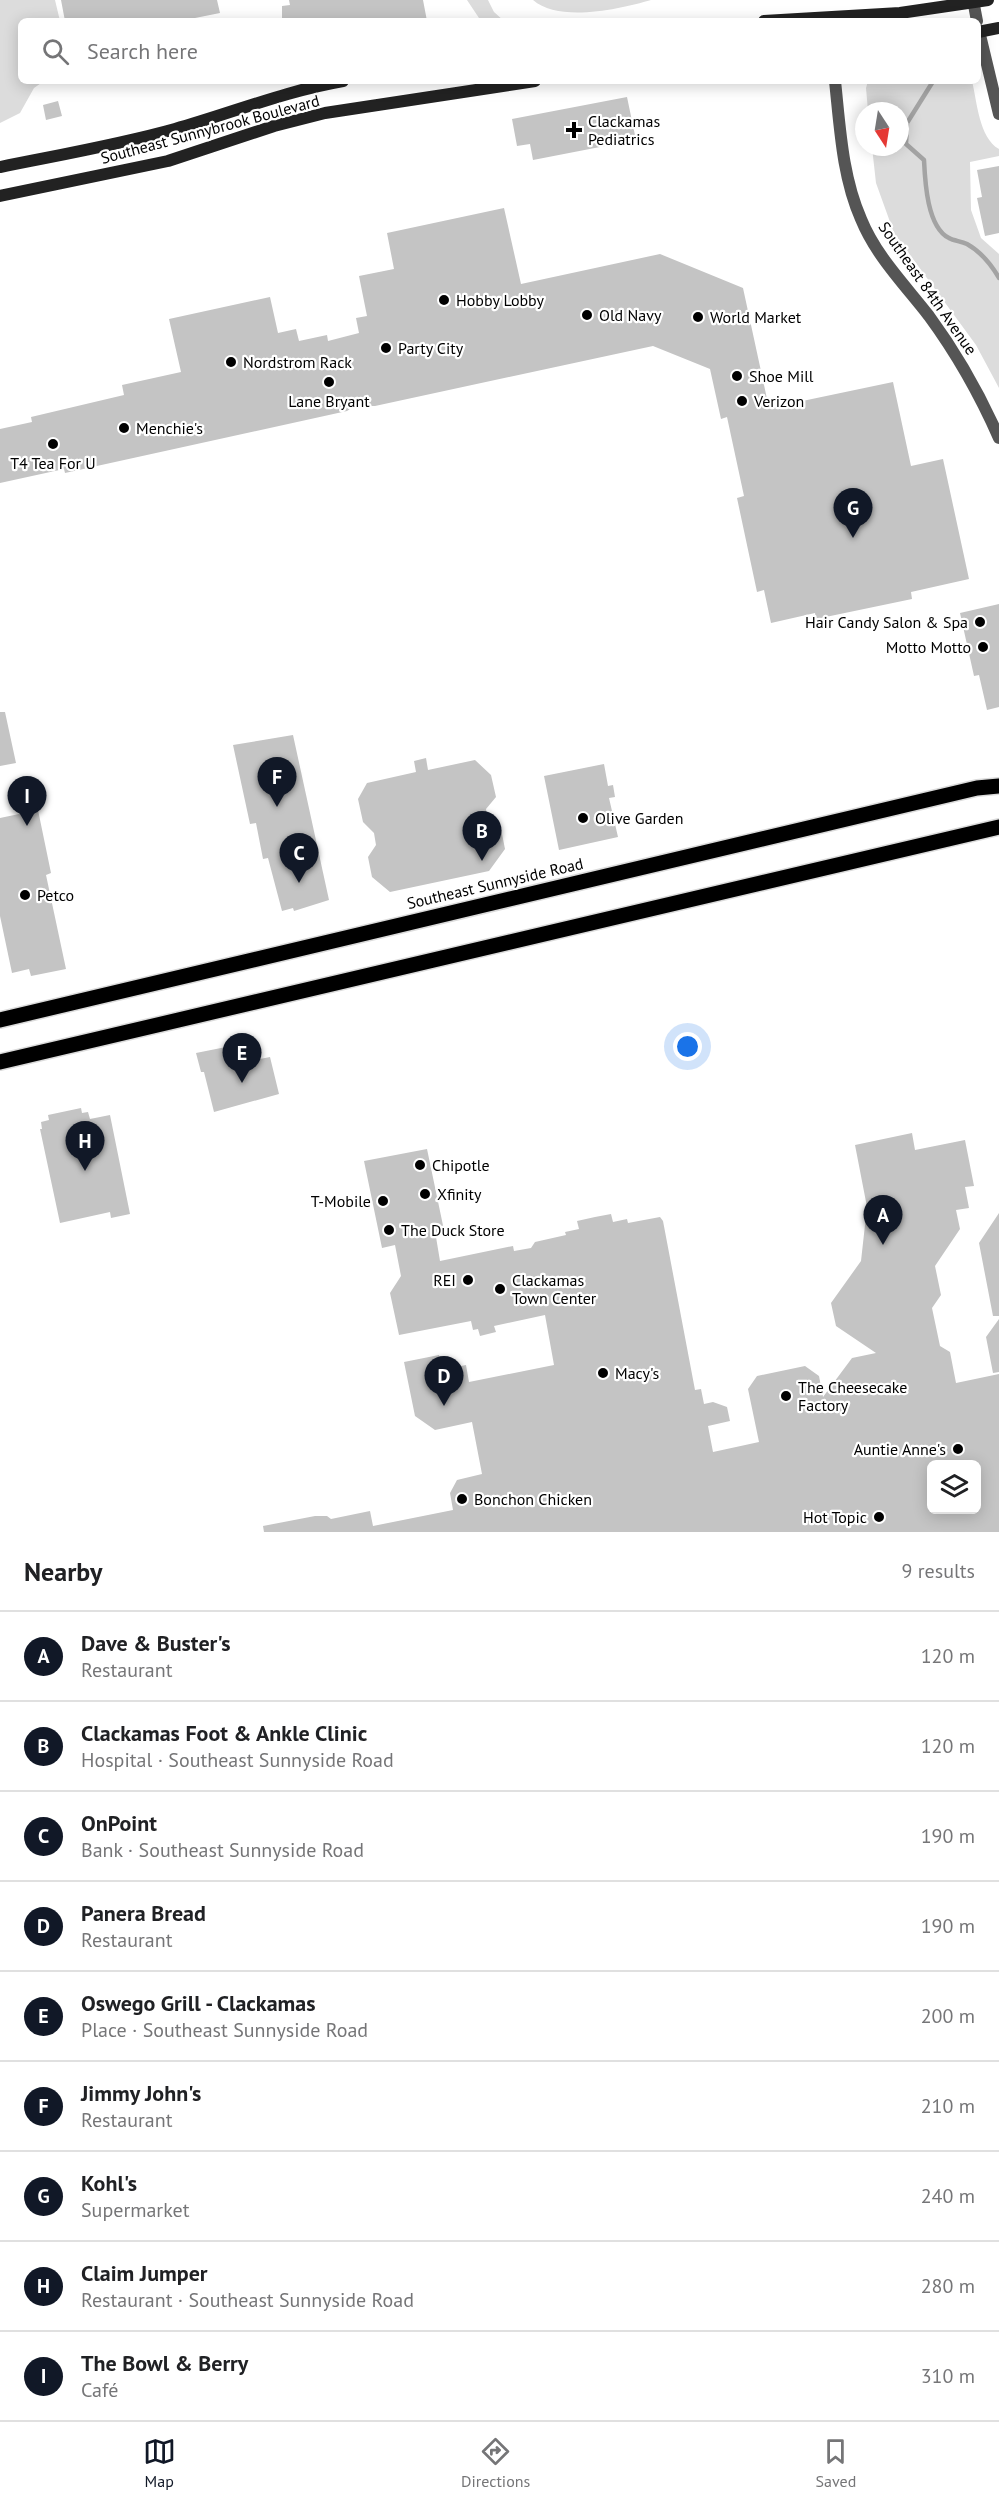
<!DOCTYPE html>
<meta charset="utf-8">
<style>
:root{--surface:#fff;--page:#f2f2f2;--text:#202124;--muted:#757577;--line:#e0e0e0;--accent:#111827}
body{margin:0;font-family:"PT Sans",sans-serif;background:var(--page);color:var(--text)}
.controls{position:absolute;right:18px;bottom:18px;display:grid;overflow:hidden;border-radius:9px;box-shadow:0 3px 15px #0003}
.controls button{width:54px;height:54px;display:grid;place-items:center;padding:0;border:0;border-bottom:2px solid var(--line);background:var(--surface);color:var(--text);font:30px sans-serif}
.compass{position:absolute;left:855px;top:102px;width:54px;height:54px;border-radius:50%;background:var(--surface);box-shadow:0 3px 15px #0003;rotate:168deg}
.you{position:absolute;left:688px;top:1047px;width:21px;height:21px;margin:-15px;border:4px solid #fff;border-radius:50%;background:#1a73e8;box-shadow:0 0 0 9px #1a73e833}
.badge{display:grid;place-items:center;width:39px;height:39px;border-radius:50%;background:var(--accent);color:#fff;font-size:20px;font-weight:700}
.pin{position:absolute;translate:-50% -50px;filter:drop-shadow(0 2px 3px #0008)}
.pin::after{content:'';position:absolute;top:32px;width:21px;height:18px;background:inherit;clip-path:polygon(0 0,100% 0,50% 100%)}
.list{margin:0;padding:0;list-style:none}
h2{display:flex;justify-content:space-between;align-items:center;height:78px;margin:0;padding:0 24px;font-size:26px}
h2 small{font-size:20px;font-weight:400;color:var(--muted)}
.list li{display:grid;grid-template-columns:39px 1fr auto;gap:18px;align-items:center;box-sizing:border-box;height:90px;padding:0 24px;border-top:2px solid var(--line)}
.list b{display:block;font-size:22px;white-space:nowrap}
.list p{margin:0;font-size:20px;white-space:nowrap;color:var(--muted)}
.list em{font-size:20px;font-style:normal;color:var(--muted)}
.icon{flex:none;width:33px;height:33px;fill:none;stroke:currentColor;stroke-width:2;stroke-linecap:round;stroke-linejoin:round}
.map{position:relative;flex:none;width:999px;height:1532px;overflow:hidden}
.search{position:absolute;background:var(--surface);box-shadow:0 3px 15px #0003;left:18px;right:18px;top:18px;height:66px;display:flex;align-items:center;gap:15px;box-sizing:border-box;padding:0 21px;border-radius:9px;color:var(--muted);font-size:22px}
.sheet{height:888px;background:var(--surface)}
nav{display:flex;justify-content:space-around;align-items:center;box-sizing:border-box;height:84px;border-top:2px solid var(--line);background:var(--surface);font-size:16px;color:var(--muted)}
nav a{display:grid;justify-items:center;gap:3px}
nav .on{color:var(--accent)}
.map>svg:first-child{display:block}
.green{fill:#dcdcdc}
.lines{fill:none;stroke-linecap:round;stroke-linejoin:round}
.stream{stroke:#a3a3a3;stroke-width:4.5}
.building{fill:#c4c4c4;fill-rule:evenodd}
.primary-casing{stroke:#dbdbdb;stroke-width:18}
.minor{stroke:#555;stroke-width:12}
.tertiary{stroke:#555;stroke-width:12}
.secondary{stroke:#222;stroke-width:12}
.primary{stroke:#000;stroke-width:15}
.poi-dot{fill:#000;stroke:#fff;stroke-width:2}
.labels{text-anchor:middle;stroke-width:4.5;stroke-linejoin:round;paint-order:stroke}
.poi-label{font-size:16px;fill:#000;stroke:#fff;text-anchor:start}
.street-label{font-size:16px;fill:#000;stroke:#fff}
</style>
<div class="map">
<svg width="999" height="1532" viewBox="0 0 999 1532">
<rect width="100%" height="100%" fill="#fff"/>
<path class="green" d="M0 0H55L60 21H21V81H44L34 88 20 113 0 123Z
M467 0H488L494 12 504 21H481Z
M533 0H651C620 9 559 23 533 0Z
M868 81H972C977 101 979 138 999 149V156L970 162 971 210 981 238 999 254V388L976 345 894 233 876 183 872 147H900V111H868L866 88Z"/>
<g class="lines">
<path class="stream" d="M932 83 907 123 906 144 924 160C925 181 927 227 949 238 954 241 961 241 967 244 981 252 991 264 999 278"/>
</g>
<path class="building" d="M61 0H217L220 13 180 21H65Z
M289 0H423L427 21H282V6L290 5Z
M627 97 636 140 533 160 530 144 517 146 512 119Z
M58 101 62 116 46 120 43 105Z
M999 166V233L985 236 977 198 982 197 977 170Z
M504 208 521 284 660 254 743 288 769 408 893 382 911 466 943 459 969 579 911 592 912 599 816 619 815 613 771 623 764 590 757 592 737 498 744 496 727 417 721 419 710 369 653 346 375 406H369L356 397 350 409 347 411 65 473 64 469 0 483V429L32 422 31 417 124 395 122 385 181 372 169 319 270 297 278 333 296 329 299 341 327 335 328 341 359 333 356 318 367 316 359 276 394 269 387 233Z
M999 604V707L987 710 979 675 974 676 960 613Z
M0 712H5L16 763 0 766Z
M293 735 329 900 294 911 293 908 282 911 268 858 263 859 256 823 250 824 233 745Z
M426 758 428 770 475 760 491 775 496 797 486 809 488 822 501 829 505 849 489 871 390 892 372 877 368 857 376 845 374 833 363 822 358 799 367 783 416 772 414 761Z
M604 764 608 786 613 785 615 797 609 798 618 837 559 850 544 776Z
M38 810 51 873 46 875 66 969 31 976 29 969 12 973 0 916V818Z
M256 1041 260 1059 270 1057 279 1094 214 1112 204 1072H201L196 1053Z
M81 1108 82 1113 88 1112 90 1119 110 1115 130 1214 111 1218 110 1212 60 1223 40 1129H42L41 1122 49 1120 48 1115Z
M912 1133 915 1150 965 1140 974 1186 965 1187 969 1208 956 1210 960 1229 935 1266 941 1295 932 1308 940 1346 950 1352 956 1383 999 1374V1532H264L263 1526 315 1516H327L331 1519 370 1511 373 1526 453 1510 450 1493 457 1480 482 1474 472 1422 435 1430 415 1416 404 1362 439 1355 442 1370 466 1365 469 1382 554 1365 545 1315 494 1326 496 1332 480 1336 478 1329 473 1330 471 1321 399 1335 390 1293 401 1276 395 1245 382 1248 364 1161 427 1149 445 1235 436 1237 440 1261 513 1246 514 1251 531 1248 535 1242 566 1235 565 1232 579 1229 577 1221 595 1217 611 1214 613 1222 627 1219 628 1223 660 1217 663 1221 695 1390 701 1389 704 1404 713 1402 727 1407 730 1421 708 1426 713 1452 759 1442 748 1389 757 1376 805 1366 819 1376 823 1397 852 1358 876 1353 836 1326 831 1303 861 1261 867 1207 855 1145ZM932 1464H976V1509H932Z
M999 1213V1316H993L979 1243Z
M999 1319V1372L993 1373 986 1337Z"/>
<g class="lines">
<defs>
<path id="primary" d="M0 1020 977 788 999 786
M0 1062 999 827"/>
</defs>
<use href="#primary" class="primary-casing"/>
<path class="minor" d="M979 31 999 114"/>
<path class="tertiary" d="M973 0 977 21
M835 81C840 127 842 176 861 219 876 256 905 285 929 316 957 354 980 395 999 438"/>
<path class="secondary" d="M764 21 900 13 988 0
M978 32 999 28
M0 167C59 155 118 145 175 129 232 113 285 91 343 81
M0 196 168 161 274 126 325 113 535 81"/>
<use href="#primary" class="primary"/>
</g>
<g class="poi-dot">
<path d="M571 121h6v6h6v6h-6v6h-6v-6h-6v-6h6z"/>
<circle cx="444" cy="300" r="6"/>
<circle cx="587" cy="315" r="6"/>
<circle cx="698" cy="317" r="6"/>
<circle cx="386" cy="348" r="6"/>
<circle cx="231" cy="362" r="6"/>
<circle cx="737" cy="376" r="6"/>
<circle cx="329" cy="382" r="6"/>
<circle cx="742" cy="401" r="6"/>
<circle cx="124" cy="428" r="6"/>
<circle cx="53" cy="444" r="6"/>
<circle cx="980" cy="622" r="6"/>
<circle cx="983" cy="647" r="6"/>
<circle cx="583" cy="818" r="6"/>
<circle cx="25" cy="895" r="6"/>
<circle cx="420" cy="1165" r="6"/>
<circle cx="425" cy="1194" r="6"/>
<circle cx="383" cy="1201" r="6"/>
<circle cx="389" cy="1230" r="6"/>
<circle cx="468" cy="1280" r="6"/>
<circle cx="500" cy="1289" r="6"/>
<circle cx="603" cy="1373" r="6"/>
<circle cx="786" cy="1396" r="6"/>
<circle cx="958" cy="1449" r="6"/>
<circle cx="462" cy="1499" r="6"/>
<circle cx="879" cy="1517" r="6"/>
</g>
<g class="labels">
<g class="poi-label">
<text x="588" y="127">Clackamas<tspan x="588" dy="18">Pediatrics</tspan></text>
<text x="456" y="306">Hobby Lobby</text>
<text x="599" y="321">Old Navy</text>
<text x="710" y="323">World Market</text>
<text x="398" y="354">Party City</text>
<text x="243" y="368">Nordstrom Rack</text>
<text x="749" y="382">Shoe Mill</text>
<text x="329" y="407" text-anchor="middle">Lane Bryant</text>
<text x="754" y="407">Verizon</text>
<text x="136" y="434">Menchie's</text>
<text x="53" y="469" text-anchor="middle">T4 Tea For U</text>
<text x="968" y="628" text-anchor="end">Hair Candy Salon &amp; Spa</text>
<text x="971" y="653" text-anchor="end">Motto Motto</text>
<text x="595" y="824">Olive Garden</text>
<text x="37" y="901">Petco</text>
<text x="432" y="1171">Chipotle</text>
<text x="437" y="1200">Xfinity</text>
<text x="371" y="1207" text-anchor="end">T-Mobile</text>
<text x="401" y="1236">The Duck Store</text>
<text x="456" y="1286" text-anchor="end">REI</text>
<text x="512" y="1286">Clackamas<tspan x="512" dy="18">Town Center</tspan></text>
<text x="615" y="1379">Macy's</text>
<text x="798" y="1393">The Cheesecake<tspan x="798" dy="18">Factory</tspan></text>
<text x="946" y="1455" text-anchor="end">Auntie Anne's</text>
<text x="474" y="1505">Bonchon Chicken</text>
<text x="867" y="1523" text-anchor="end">Hot Topic</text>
</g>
<g class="street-label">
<text transform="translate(210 129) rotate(-15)" y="6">Southeast Sunnybrook Boulevard</text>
<text transform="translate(928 288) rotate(55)" y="6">Southeast 84th Avenue</text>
<text transform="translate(495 883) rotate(-13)" y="6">Southeast Sunnyside Road</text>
</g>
</g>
</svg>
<div class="controls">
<button><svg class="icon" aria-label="layers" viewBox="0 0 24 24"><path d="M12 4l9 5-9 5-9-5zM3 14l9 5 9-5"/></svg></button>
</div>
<svg class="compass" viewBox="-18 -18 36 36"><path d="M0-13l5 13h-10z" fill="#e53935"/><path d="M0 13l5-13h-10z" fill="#757577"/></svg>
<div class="you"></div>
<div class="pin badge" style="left:883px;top:1245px">A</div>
<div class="pin badge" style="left:482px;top:861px">B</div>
<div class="pin badge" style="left:299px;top:883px">C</div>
<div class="pin badge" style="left:444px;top:1406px">D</div>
<div class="pin badge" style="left:242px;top:1083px">E</div>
<div class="pin badge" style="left:277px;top:807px">F</div>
<div class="pin badge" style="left:853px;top:538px">G</div>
<div class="pin badge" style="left:85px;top:1171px">H</div>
<div class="pin badge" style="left:27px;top:826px">I</div>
<div class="search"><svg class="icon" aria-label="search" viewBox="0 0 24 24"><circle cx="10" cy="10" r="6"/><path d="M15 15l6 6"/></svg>Search here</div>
</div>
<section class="sheet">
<h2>Nearby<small>9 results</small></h2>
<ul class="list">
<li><span class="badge">A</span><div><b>Dave &amp; Buster's</b><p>Restaurant</p></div><em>120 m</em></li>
<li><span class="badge">B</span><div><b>Clackamas Foot &amp; Ankle Clinic</b><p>Hospital · Southeast Sunnyside Road</p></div><em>120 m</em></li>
<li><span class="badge">C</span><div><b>OnPoint</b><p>Bank · Southeast Sunnyside Road</p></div><em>190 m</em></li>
<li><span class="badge">D</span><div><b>Panera Bread</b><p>Restaurant</p></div><em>190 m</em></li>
<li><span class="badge">E</span><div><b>Oswego Grill - Clackamas</b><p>Place · Southeast Sunnyside Road</p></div><em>200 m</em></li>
<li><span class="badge">F</span><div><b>Jimmy John's</b><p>Restaurant</p></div><em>210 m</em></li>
<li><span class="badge">G</span><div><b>Kohl's</b><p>Supermarket</p></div><em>240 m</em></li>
<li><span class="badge">H</span><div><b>Claim Jumper</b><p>Restaurant · Southeast Sunnyside Road</p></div><em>280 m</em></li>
<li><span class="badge">I</span><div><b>The Bowl &amp; Berry</b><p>Café</p></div><em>310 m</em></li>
</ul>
</section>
<nav>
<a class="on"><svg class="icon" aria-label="map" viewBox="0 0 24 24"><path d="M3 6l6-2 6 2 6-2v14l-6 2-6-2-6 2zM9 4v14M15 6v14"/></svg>Map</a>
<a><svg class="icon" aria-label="directions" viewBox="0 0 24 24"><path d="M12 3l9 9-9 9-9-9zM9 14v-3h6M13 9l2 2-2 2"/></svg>Directions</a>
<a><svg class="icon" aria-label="saved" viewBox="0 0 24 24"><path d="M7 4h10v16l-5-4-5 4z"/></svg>Saved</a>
</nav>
